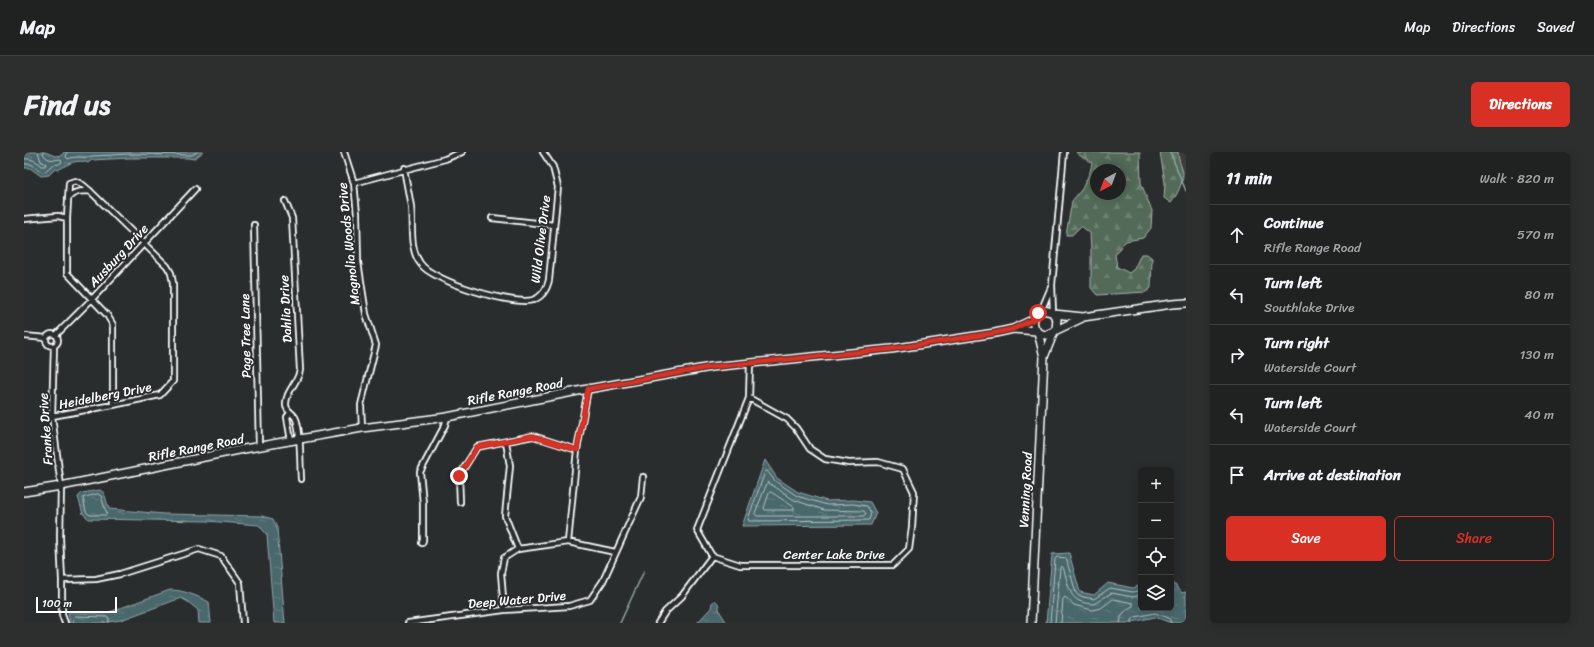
<!DOCTYPE html>
<meta charset="utf-8">
<style>
:root{--surface:#202222;--page:#2d2f2f;--text:#f1f3f6;--muted:#a2a4a5;--line:#3d3f40;--accent:#d93025}
body{margin:0;font-family:Sriracha,sans-serif;background:var(--page);color:var(--text)}
.controls{position:absolute;right:12px;bottom:12px;display:grid;overflow:hidden;border-radius:6px;box-shadow:0 2px 10px #0003}
.controls button{width:36px;height:36px;display:grid;place-items:center;padding:0;border:0;border-bottom:1px solid var(--line);background:var(--surface);color:var(--text);font:20px sans-serif}
.compass{position:absolute;left:1066px;top:12px;width:36px;height:36px;border-radius:50%;background:var(--surface);box-shadow:0 2px 10px #0003;rotate:221deg}
.scale{position:absolute;left:12px;bottom:10px;width:81px;box-sizing:border-box;padding-left:4px;border:2px solid #fff;border-top:0;font-size:11px;line-height:14px;white-space:nowrap;color:#fff;-webkit-text-stroke:3px #2a2d2e;paint-order:stroke}
.stop{position:absolute;width:12px;height:12px;margin:-9px;border:3px solid #d93025;border-radius:50%;background:#fff}
.stop.end{background:#d93025;border-color:#fff;box-shadow:0 1px 4px #0008}
.list{margin:0;padding:0;list-style:none}
h2{display:flex;justify-content:space-between;align-items:center;height:52px;margin:0;padding:0 16px;font-size:17px}
h2 small{font-size:13px;font-weight:400;color:var(--muted)}
.list li{display:grid;grid-template-columns:26px 1fr auto;gap:12px;align-items:center;box-sizing:border-box;height:60px;padding:0 16px;border-top:1px solid var(--line)}
.list b{display:block;font-size:15px;white-space:nowrap}
.list p{margin:0;font-size:13px;white-space:nowrap;color:var(--muted)}
.list em{font-size:13px;font-style:normal;color:var(--muted)}
.actions{display:flex;gap:8px;padding:12px 16px}
.actions a{flex:1;padding:9px 0;border:1px solid var(--accent);border-radius:6px;text-align:center;font-size:14px;color:var(--accent)}
.actions .main{background:var(--accent);color:#fff}
.icon{flex:none;width:22px;height:22px;fill:none;stroke:currentColor;stroke-width:2;stroke-linecap:round;stroke-linejoin:round}
.map{position:relative;flex:none;width:1162px;height:471px;overflow:hidden;border-radius:6px}
header{display:flex;align-items:center;gap:24px;box-sizing:border-box;height:56px;padding:0 20px;background:var(--surface);border-bottom:1px solid var(--line)}
header strong{font-size:19px}
nav{display:flex;gap:22px;margin-inline-start:auto;font-size:14px}
.intro{display:flex;align-items:center;justify-content:space-between;box-sizing:border-box;height:96px;padding:0 24px}
h1{margin:0;font-size:28px}
.button{padding:10px 18px;border-radius:6px;background:var(--accent);color:#fff;font-size:14px;font-weight:700}
main{display:flex;gap:24px;padding:0 24px}
aside{flex:1;background:var(--surface);border-radius:6px;box-shadow:0 2px 10px #0003}
.map>svg:first-child{display:block}
.built{fill:#3e3a3a}
.forest{fill:url(#forest-firs);stroke:#a8b4ac;fill-rule:evenodd}
.water{fill:url(#water-ripples);stroke:#92a4a7}
.lines{fill:none;stroke-linecap:round;stroke-linejoin:round}
.shore{stroke:#b7c3c4;stroke-width:1}
.stream{stroke:#92a4a7;stroke-width:1.5}
.street-casing{stroke:#fff;stroke-width:8}
.secondary-casing{stroke:#fff;stroke-width:10}
.street{stroke:#2a2d2e;stroke-width:4.5}
.secondary{stroke:#2a2d2e;stroke-width:7}
.route{stroke:#d93025;stroke-width:5}
.labels{text-anchor:middle;stroke-width:4;stroke-linejoin:round;paint-order:stroke}
.street-label{font-size:13px;fill:#fff;stroke:#2a2d2e}
</style>
<header>
<strong>Map</strong>
<nav><a>Map</a><a>Directions</a><a>Saved</a></nav>
</header>
<div class="intro"><h1>Find us</h1><a class="button">Directions</a></div>
<main>
<div class="map">
<svg width="1162" height="471" viewBox="0 0 1162 471">
<defs>
<pattern id="forest-firs" width="22" height="20" patternUnits="userSpaceOnUse"><rect width="22" height="20" fill="#526a58"/><path d="M5 1l3.5 6h-7zM16 11l3.5 6h-7z" fill="#6c8071"/></pattern>
<pattern id="water-ripples" width="26" height="14" patternUnits="userSpaceOnUse"><rect width="26" height="14" fill="#4a686c"/><path d="M2 4q2-2 4 0t4 0M15 11q2-2 4 0t4 0" fill="none" stroke="#657f82"/></pattern>
</defs>
<rect width="100%" height="100%" fill="#2a2d2e"/>
<filter id="ink" filterUnits="userSpaceOnUse"><feTurbulence type="fractalNoise" baseFrequency=".025" numOctaves="2"/><feDisplacementMap in="SourceGraphic" scale="8" xChannelSelector="R" yChannelSelector="G"/><feConvolveMatrix kernelMatrix="1 2 1 2 8 2 1 2 1" color-interpolation-filters="sRGB"/></filter>
<g filter="url(#ink)">
<path class="built" d="M1154 0H1162V21H1159L1154 8Z"/>
<path class="forest" d="M1052 0H1116L1117 31 1128 59 1127 76 1119 86 1102 89 1097 94 1091 103 1093 115 1105 121 1110 117 1117 102H1123L1128 106 1127 136 1122 140 1073 143 1067 136V99L1066 81 1057 74 1048 83H1042L1048 49 1058 37 1066 20 1068 11C1063 6 1055 5 1052 0ZM1072 18H1096V42H1072Z
M1136 0H1154C1154 9 1159 17 1159 22 1159 31 1152 45 1147 51L1140 46 1141 31Z"/>
<path class="water" d="M0 0H21L31 4 38 3 40 0H179L170 7 163 6H106L68 8 64 11C53 6 44 12 34 18L31 17 25 23 17 24 6 16H0Z
M741 308 753 326 774 340 803 349 830 348 846 350 852 361 847 373 718 374Z
M76 338 80 341 85 357 140 362 238 364 249 367 253 376 261 471H250L243 383 235 373 182 369 65 367 59 362 54 345 58 341Z
M1045 401 1056 440 1070 443 1084 431 1109 436 1117 433V456H1147V428L1158 441 1162 440V471H1147L1131 465 1104 471H1022L1028 402Z
M146 438C160 438 173 444 185 450L187 471H175L174 458 164 450 157 446 97 468 78 471H46L44 460 80 462Z
M691 448 694 451 696 460 703 471H673L687 456 688 451Z"/>
<g class="lines">
<path class="shore" d="M43 0 42 5 44 7C52 3 60 7 68 4L106 2 168 3 173 0
M0 7C9 6 13 10 18 14H21L22 12 17 9 14 0
M0 12H7L18 20C24 19 24 15 29 13 33 12 35 13 38 10L37 7C30 8 20 9 19 0
M743 319 751 329 773 344 803 353 829 352 843 354 847 361 845 368 725 369 724 367 741 320Z
M744 330 770 348 800 358 840 359 842 362 839 364H733L731 362Z
M747 340 770 355V358H741L740 356 745 341Z
M74 342 77 344 81 357 83 361 82 363H66L62 360 59 346Z
M50 471 49 466 51 464 84 465 85 467V471
M1026 471 1031 407 1033 405 1042 406 1052 441 1055 444 1070 447 1086 436 1109 440 1117 438
M1031 471 1036 416 1037 414 1039 415C1046 437 1044 451 1070 452L1087 441 1109 445 1117 443
M1037 471 1039 447 1041 445 1050 453 1068 458 1077 456 1089 447 1109 451V454C1101 458 1097 462 1096 471
M1108 471V468L1111 465 1131 461 1145 466 1147 471"/>
<path class="stream" d="M1146 0 1162 39
M596 471 620 419"/>
<defs>
<path id="street" d="M320 0 330 31 333 62 334 110 342 162 352 193 337 253 338 276
M380 16C382 29 385 42 387 55 389 74 385 96 396 111 407 129 489 154 509 148 518 145 523 137 525 128L534 35 529 15 519 0
M330 31 421 7 438 0
M44 46C50 39 57 39 66 39
M261 49 268 66 276 218C274 231 261 240 262 253 262 259 268 260 271 265 277 275 276 313 277 327
M468 66 530 73
M0 67 34 64 43 66V121L83 163 89 173V253
M230 73 235 295
M1028 133 1040 0
M1017 159 1028 133 1029 161
M22 188a6 6 0 1 1 12 0a6 6 0 1 1-12 0Z
M32 183 68 147 171 37
M0 184 22 186
M30 194 28 264 37 334 36 386 38 428V463L41 471
M725 246 763 267 772 276 786 297 801 307 825 311 854 310 879 317 890 340 888 375 885 397 869 413H716L688 404 673 378 725 246 726 211
M266 261 263 265 267 289
M28 264 89 253 136 243 149 229V131L147 121 143 114 66 39 59 33 51 29 45 31 43 66
M482 290 486 314 481 364 494 397
M436 350 435 324 453 295 509 284 553 298
M544 390 553 298 564 237
M398 391 399 388V351L396 320 421 273 423 265
M38 428 72 427 96 422 175 397 197 404 216 431 219 471
M480 458 477 421 480 406 494 397 544 390 591 400
M384 471 480 458 545 454 566 448 579 429 617 345 619 325
M634 471 641 460 658 444 688 404"/>
<path id="secondary" d="M1030 162 1059 165 1148 152 1162 151
M989 177 1012 179
M1032 177 1033 167 1028 160 1019 158C1005 163 1007 181 1022 183L1058 166
M1020 205 1030 180
M0 340 37 334 220 297 338 276 423 265 564 237 687 215 867 197 971 181 989 177 1010 167
M1007 471 1020 205 1014 180"/>
</defs>
<use href="#street" class="street-casing"/>
<use href="#secondary" class="secondary-casing"/>
<use href="#street" class="street"/>
<use href="#secondary" class="secondary"/>
</g>
</g>
<g class="lines" filter="url(#ink)">
<path class="route" d="M435 324 453 295 508 284 553 298 564 237 687 215 867 197 971 181 989 177 1010 167 1014 161"/>
</g>
<g class="labels">
<g class="street-label">
<text transform="translate(516 87) rotate(-83)" y="5">Wild Olive Drive</text>
<text transform="translate(324 92) rotate(-96)" y="5">Magnolia Woods Drive</text>
<text transform="translate(94 103) rotate(-47)" y="5">Ausburg Drive</text>
<text transform="translate(261 157) rotate(-93)" y="5">Dahlia Drive</text>
<text transform="translate(221 184) rotate(-91)" y="5">Page Tree Lane</text>
<text transform="translate(491 239) rotate(-11)" y="5">Rifle Range Road</text>
<text transform="translate(81 243) rotate(-11)" y="5">Heidelberg Drive</text>
<text transform="translate(21 277) rotate(-94)" y="5">Franke Drive</text>
<text transform="translate(172 295) rotate(-11)" y="5">Rifle Range Road</text>
<text transform="translate(1001 338) rotate(-87)" y="5">Venning Road</text>
<text x="810" y="407">Center Lake Drive</text>
<text transform="translate(493 447) rotate(-5)" y="5">Deep Water Drive</text>
</g>
</g>
</svg>
<div class="controls">
<button>+</button>
<button>−</button>
<button><svg class="icon" aria-label="locate" viewBox="0 0 24 24"><circle cx="12" cy="12" r="6"/><path d="M12 2v4M12 18v4M2 12h4M18 12h4"/></svg></button>
<button><svg class="icon" aria-label="layers" viewBox="0 0 24 24"><path d="M12 4l9 5-9 5-9-5zM3 14l9 5 9-5"/></svg></button>
</div>
<svg class="compass" viewBox="-18 -18 36 36"><path d="M0-13l5 13h-10z" fill="#e53935"/><path d="M0 13l5-13h-10z" fill="#a2a4a5"/></svg>
<div class="scale">100 m</div>
<div class="stop" style="left:1014px;top:161px"></div>
<div class="stop end" style="left:435px;top:324px"></div>
</div>
<aside>
<h2>11 min<small>Walk · 820 m</small></h2>
<ul class="list">
<li><svg class="icon" aria-label="ahead" viewBox="0 0 24 24"><path d="M12 20V5M6 11l6-6 6 6"/></svg><div><b>Continue</b><p>Rifle Range Road</p></div><em>570 m</em></li>
<li><svg class="icon" aria-label="left" viewBox="0 0 24 24"><path d="M17 20v-9H6M10 6l-5 5 5 5"/></svg><div><b>Turn left</b><p>Southlake Drive</p></div><em>80 m</em></li>
<li><svg class="icon" aria-label="right" viewBox="0 0 24 24"><path d="M7 20v-9h11M14 6l5 5-5 5"/></svg><div><b>Turn right</b><p>Waterside Court</p></div><em>130 m</em></li>
<li><svg class="icon" aria-label="left" viewBox="0 0 24 24"><path d="M17 20v-9H6M10 6l-5 5 5 5"/></svg><div><b>Turn left</b><p>Waterside Court</p></div><em>40 m</em></li>
<li><svg class="icon" aria-label="arrive" viewBox="0 0 24 24"><path d="M6 21V4h12l-3 4 3 4H6"/></svg><div><b>Arrive at destination</b></div></li>
</ul>
<div class="actions"><a class="main">Save</a><a>Share</a></div>
</aside>
</main>
